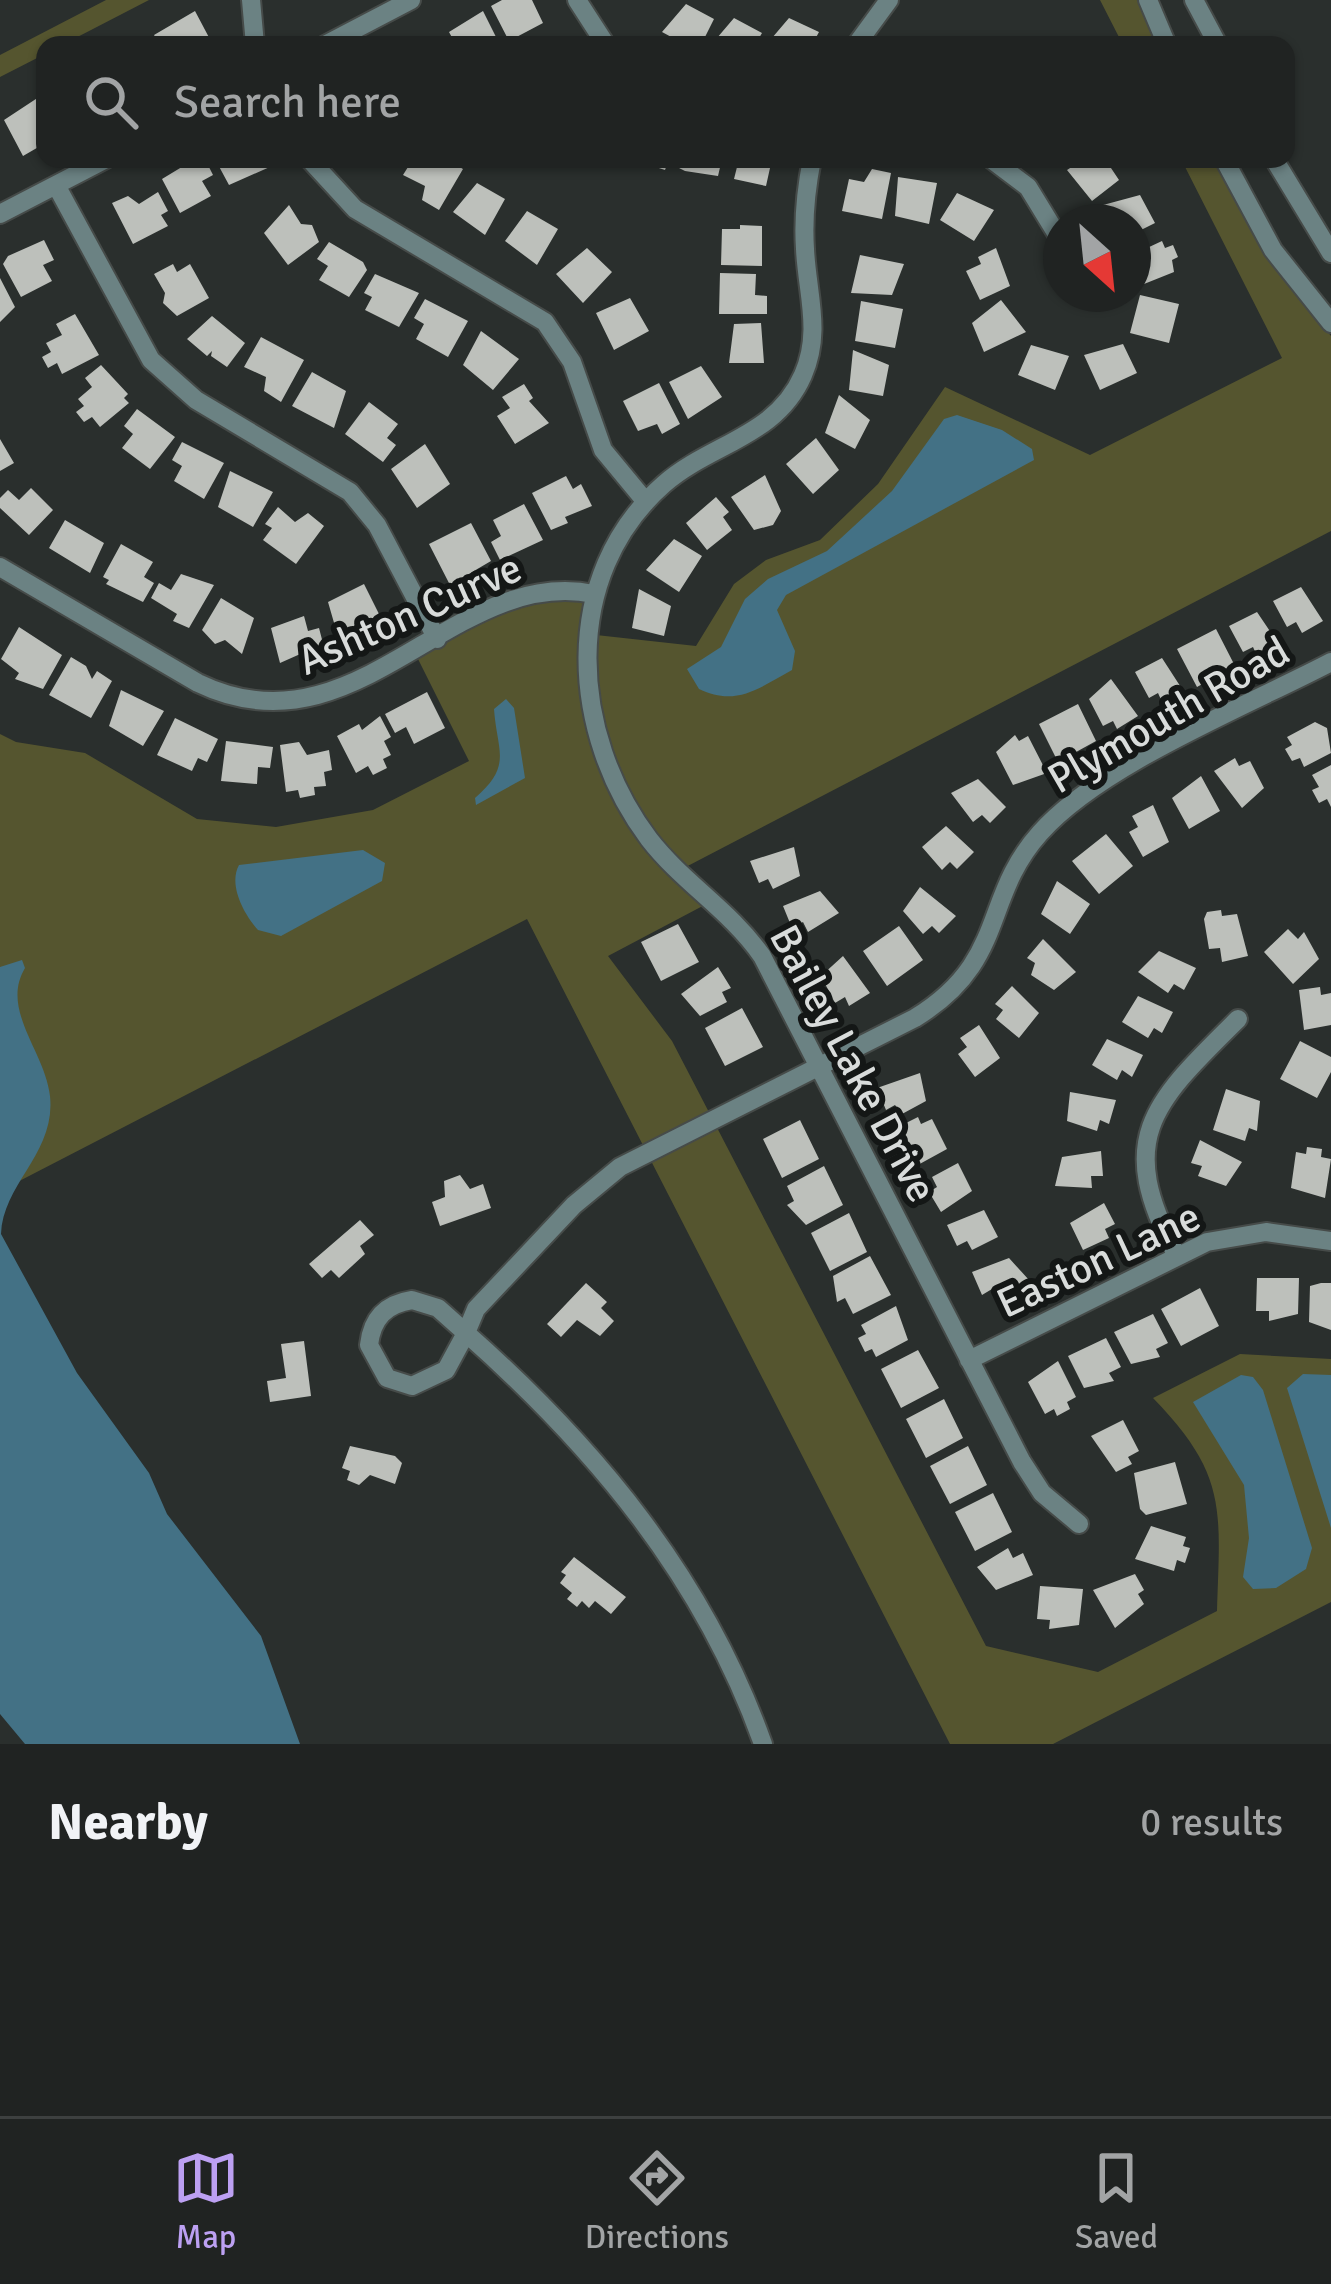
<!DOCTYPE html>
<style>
:root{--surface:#202322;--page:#2d2f2f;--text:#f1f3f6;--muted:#a2a4a5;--line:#3d4040;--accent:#bca0f2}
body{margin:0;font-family:Signika,sans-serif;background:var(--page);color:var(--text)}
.compass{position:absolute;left:1043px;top:204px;width:108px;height:108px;border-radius:50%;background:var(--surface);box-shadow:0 3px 9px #0004;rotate:153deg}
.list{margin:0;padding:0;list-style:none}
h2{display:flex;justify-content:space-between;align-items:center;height:156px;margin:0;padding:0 48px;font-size:51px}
h2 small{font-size:39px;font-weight:400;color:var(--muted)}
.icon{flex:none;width:66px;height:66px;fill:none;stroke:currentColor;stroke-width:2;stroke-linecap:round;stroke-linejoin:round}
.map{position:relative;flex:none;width:1331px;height:1744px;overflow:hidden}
.search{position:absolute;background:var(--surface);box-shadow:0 3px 9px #0004;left:36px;right:36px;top:36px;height:132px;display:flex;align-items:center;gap:30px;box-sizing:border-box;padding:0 42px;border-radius:24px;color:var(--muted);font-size:45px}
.sheet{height:372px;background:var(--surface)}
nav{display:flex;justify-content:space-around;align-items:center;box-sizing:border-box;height:168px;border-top:3px solid var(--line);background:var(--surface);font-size:33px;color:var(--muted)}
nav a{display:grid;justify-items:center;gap:6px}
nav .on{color:var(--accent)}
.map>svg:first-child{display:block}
.green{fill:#55552f}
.water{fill:#437185}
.building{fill:#bdc0bb}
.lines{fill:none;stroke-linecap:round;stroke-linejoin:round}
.minor-casing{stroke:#464b49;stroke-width:22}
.minor{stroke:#6b8283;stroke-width:18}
.labels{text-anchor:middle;stroke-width:12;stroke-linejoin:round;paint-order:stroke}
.street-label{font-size:42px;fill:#d9dcdb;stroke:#141716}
</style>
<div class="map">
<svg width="1331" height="1744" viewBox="0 0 1331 1744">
<rect width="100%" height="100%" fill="#2a2f2d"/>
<path class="green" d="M106 0H149L62 45H45V54L0 77V55Z
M1100 0H1138L1157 45H1123Z
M1181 159H1213L1265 253 1331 336V531L680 870 714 900 608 956 672 1041 986 1646 1098 1672 1217 1611C1220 1510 1228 1475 1153 1398L1240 1354 1331 1359V1602L1053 1744H950L527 919 0 1191V734L16 742 85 753 197 819 276 827 373 810 469 761 414 651 510 602 594 594 587 634 696 646 734 584 766 560 820 540 878 484 945 387 1090 455 1282 358Z"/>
<path class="water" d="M957 415 1002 430 1032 449 1034 460 786 595 777 610 795 651 792 670C759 688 736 707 699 689L687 669 721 647 745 599 768 579 827 551 892 491 944 419Z
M506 699 514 708 525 778 476 805 475 798C513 765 497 752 494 709Z
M363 850 385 863 382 881 281 936 258 930C244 914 228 885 239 865Z
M22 960 25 968C0 1010 45 1051 50 1096 56 1153 3 1183 1 1234L77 1373 149 1473 167 1514 261 1636 300 1744H25L0 1714V967Z
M1303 1374 1331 1375V1528L1287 1388Z
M1241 1375 1253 1377 1263 1390 1312 1548 1306 1569 1276 1588 1253 1589 1243 1577 1249 1538 1244 1485 1193 1402Z"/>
<path class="building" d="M502 0H532L543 23 509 41 491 6Z
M686 4 714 19 701 45H686L662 32Z
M195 11 213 45H160L154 35Z
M483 11 500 45H456L449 32Z
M734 18 762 33 755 45H711Z
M789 18 819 32 812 45H766Z
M45 93V151L42 145 23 156 4 120Z
M195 159H205L213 175 202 181 211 196 180 213 162 179Z
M215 159H268L272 166 229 185Z
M413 159H446L463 169 439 210 422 200 425 186 403 175Z
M631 159H669L665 170Z
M681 159H722L718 176 685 171 679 168Z
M727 159H772L766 186 734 179 738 163Z
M1084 159 1088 165 1105 159 1119 180 1092 201 1067 170Z
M872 169 891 173 882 219 842 211 849 179 864 182Z
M898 177 937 183 929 224 895 216Z
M477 183 505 199 485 235 453 212Z
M158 192 168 211 161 215 168 226 133 244 112 203 128 196 139 204Z
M957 193 994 210 974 241 940 220Z
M1140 195 1155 223 1133 234V222H1112L1103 205Z
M289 205 301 224 312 225 319 242 288 265 264 233Z
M527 211 558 229 537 265 505 241Z
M740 225 762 226V266L721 265 722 229H740Z
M44 240 54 260 43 265 52 281 21 297 3 264 8 256Z
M1144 241 1147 248 1162 241 1165 248 1173 245 1178 257 1172 260 1174 272 1144 284 1133 267V246Z
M329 242 363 262 367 270 349 297 319 280 328 266 317 259Z
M587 248 612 272 583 303 556 274Z
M996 248 1010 286 980 300 966 271 981 264 978 257Z
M860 255 904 264 892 295 851 293Z
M173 264 177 272 190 264 209 298 177 316 163 303 165 293 154 274Z
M720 273 756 274 755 295 767 296V314H719Z
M375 274 419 293 399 327 365 310 372 297 364 293Z
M0 278 15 307 0 322Z
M1140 295 1179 304 1169 343 1130 333Z
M630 298 649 331 614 350 596 313Z
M425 299 468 321 448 357 416 339 424 324 414 318Z
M1001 300 1026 332 984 352 972 323Z
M861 301 903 309 895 348 855 341Z
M75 314 99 355 62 374 57 363 48 368 42 357 51 352 46 343 62 335 56 324Z
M212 316 245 343 227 367 211 356 212 351 207 356 187 339Z
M761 323 764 363H729L734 324Z
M481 331 519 359 493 390 463 365Z
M261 337 304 360 281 402 264 391 266 377 244 367Z
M1123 344 1137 373 1100 390 1084 355Z
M1031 345 1069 356 1055 390 1018 375Z
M853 350 889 365 883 396 849 390Z
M101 365 128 394 124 398 129 403 100 427 92 417 84 422 76 412 84 406 78 399 92 387 85 378Z
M701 366 722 397 688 419 669 382Z
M312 372 346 391 334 428 292 406Z
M659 383 680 424 662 434 657 424 638 431 623 401Z
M524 384 533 398 529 401 549 423 515 444 497 416 510 408 502 397Z
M839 395 870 420 855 449 825 433Z
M369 402 398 424 387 438 396 445 383 462 345 434Z
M137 409 175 437 150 469 122 448 133 434 124 426Z
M816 438 839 470 813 494 786 464Z
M0 439 14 463 0 471Z
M182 442 224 463 204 499 174 481 182 466 172 460Z
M425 444 450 484 417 508 391 469Z
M230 471 273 492 253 527 218 507Z
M765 475 781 511 773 525 754 530 731 497Z
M566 476 573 489 581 484 592 506 565 517 568 523 551 530 532 493Z
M31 488 53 510 29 535 0 508V498L8 490 19 500Z
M716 497 729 512 723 517 732 530 707 550 686 523Z
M524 504 543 540 500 560 491 542 501 536 493 520Z
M278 507 295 522 308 513 324 526 296 564 263 540 272 528 265 524Z
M65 520 104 543 90 573 49 548Z
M471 523 491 561 450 585 429 544Z
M674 539 702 556 679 592 646 570Z
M121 544 153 562 144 577 154 583 143 602 106 584 109 580 103 577Z
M181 574 214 585 189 628 173 621 177 614 151 598 159 583 171 590Z
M364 584 382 620 339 640 328 602Z
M1301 587 1323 621 1302 633 1296 622 1287 627 1273 601Z
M639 589 671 606 664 636 632 628Z
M221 598 254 618 242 654 225 640 215 644 202 630Z
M1257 612 1278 643 1257 656 1253 647 1243 652 1229 626Z
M304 616 308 631 319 628 325 651 308 656 307 651 280 663 271 628Z
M19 627 62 655 43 689 15 679 19 673 1 659Z
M1216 629 1235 666 1197 687 1177 649Z
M71 657 86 666 92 679 97 671 112 681 91 718 49 695Z
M1162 658 1184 692 1163 704 1158 693 1149 698 1135 672Z
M1111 679 1138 716 1117 729 1113 721 1103 726 1089 699Z
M121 690 164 711 143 746 109 726Z
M427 692 445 728 414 744 406 727 395 733 385 714Z
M1078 704 1096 741 1058 762 1039 724Z
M380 716 391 737 384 741 391 755 383 759 387 768 373 775 368 766 356 773 337 736 359 724 362 730Z
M175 718 218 739 207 762 198 758 192 771 157 755Z
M1315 722 1327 728 1331 753 1304 767 1300 758 1292 761 1285 749 1292 745 1287 737Z
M1015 735 1019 741 1028 736 1047 773 1013 785 996 752Z
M226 741 273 747 270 768 258 767 257 784 221 781Z
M299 742 307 755 329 750 332 770 324 772 326 786 314 787 315 795 300 798 298 790 286 792 280 745Z
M1235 758 1239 766 1250 761 1264 788 1242 808 1214 771Z
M1331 765V807L1327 799 1319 803 1312 790 1319 787 1312 775Z
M1201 776 1220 811 1189 829 1172 798Z
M978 779 1006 807 990 823 982 815 973 822 951 793Z
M1153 805 1169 842 1143 857 1129 832 1138 827 1132 816Z
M946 826 974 852 957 869 950 862 942 870 922 847Z
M1106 834 1133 866 1099 894 1072 861Z
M794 847 800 876 773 889 768 879 759 883 750 861Z
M1057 881 1090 904 1070 934 1041 914Z
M920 887 956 916 939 933 932 926 923 934 903 911Z
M820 891 839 913 808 932 803 922 792 928 783 906Z
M1221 910 1222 916 1237 914 1248 956 1222 962 1220 948 1209 949 1204 919 1207 912Z
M678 924 699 962 661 981 641 942Z
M899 926 923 960 887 986 863 951Z
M1288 929 1298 939 1304 932 1319 959 1293 984 1264 952Z
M1043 939 1076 972 1054 990 1031 975 1035 963 1027 958Z
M1159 951 1196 968 1184 990 1174 984 1168 993 1138 972Z
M843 956 870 993 849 1006 845 997 835 1003 821 976Z
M718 967 731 988 722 992 727 1002 700 1016 681 994Z
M1012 986 1039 1013 1019 1038 996 1019 1003 1010 995 1004Z
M1320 987 1321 995 1331 993V1025L1304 1030 1299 990Z
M1138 996 1173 1012 1162 1033 1154 1028 1148 1038 1122 1022Z
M742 1008 763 1047 725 1066 705 1028Z
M979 1025 1000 1058 975 1077 958 1054 967 1047 960 1038Z
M1107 1039 1143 1055 1132 1077 1122 1070 1117 1080 1092 1065Z
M1300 1041 1331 1057V1072L1317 1098 1280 1079Z
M920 1073 926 1101 902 1114 895 1105 886 1110 877 1088Z
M1226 1089 1260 1101 1257 1131 1249 1128 1245 1141 1213 1130Z
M1070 1092 1116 1100 1109 1124 1100 1120 1097 1131 1067 1121Z
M918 1117 921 1124 932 1119 947 1149 916 1166 902 1125Z
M800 1120 819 1159 782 1178 763 1139Z
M1200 1140 1242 1162 1226 1186 1198 1176 1202 1166 1191 1163Z
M1307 1147 1322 1149 1321 1157 1331 1159 1325 1198 1291 1188 1296 1152 1306 1154Z
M1101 1151 1103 1176H1091L1092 1188 1055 1186 1062 1157Z
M958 1163 972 1191 941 1212 929 1192 937 1187 932 1177Z
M824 1166 843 1205 806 1225 787 1205 794 1201 787 1186Z
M460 1175 470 1189 483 1184 491 1208 440 1226 432 1202 445 1197 444 1181Z
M1104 1203 1115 1224 1105 1229 1109 1238 1083 1250 1070 1223Z
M984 1210 998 1237 972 1250 967 1241 957 1246 947 1225Z
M849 1213 867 1252 830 1271 811 1233Z
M360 1220 374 1235 360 1246 365 1254 339 1278 331 1270 322 1278 309 1264Z
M870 1256 891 1295 853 1314 845 1298 837 1302 833 1276Z
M1009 1258 1029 1280 998 1300 992 1289 982 1295 972 1272Z
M1257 1278H1299L1298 1314 1269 1321V1311H1256Z
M586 1283 607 1302 601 1308 614 1321 600 1336 577 1320 561 1337 547 1324Z
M1321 1283H1331V1330L1309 1322 1310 1286Z
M1200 1288 1219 1326 1181 1346 1161 1309Z
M896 1306 908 1340 876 1357 872 1349 865 1352 858 1338 866 1334 861 1325Z
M1153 1314 1168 1343 1156 1349 1160 1357 1131 1364 1114 1332Z
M1106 1338 1121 1367 1109 1373 1114 1381 1084 1388 1068 1356Z
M304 1341 311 1396 270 1402 267 1381 286 1378 281 1344Z
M918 1350 939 1388 901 1408 881 1369Z
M1058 1361 1076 1397 1067 1402 1070 1409 1057 1416 1054 1409 1045 1414 1028 1382Z
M944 1399 963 1438 926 1458 906 1419Z
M1123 1420 1139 1451 1128 1457 1132 1464 1116 1472 1091 1436Z
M350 1446 395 1456 402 1463 395 1484 370 1475 359 1485 347 1480 350 1471 342 1468Z
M968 1446 987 1485 950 1504 930 1466Z
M1175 1462 1187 1504 1146 1515 1140 1509 1134 1473Z
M993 1493 1012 1532 975 1551 955 1512Z
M1151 1526 1186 1537 1183 1546 1190 1548 1185 1563 1177 1560 1174 1571 1135 1559Z
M1008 1548 1013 1558 1023 1553 1033 1575 996 1590 977 1567Z
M574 1557 626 1597 611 1614 595 1601 589 1608 582 1601 577 1607 567 1599 572 1593 560 1583 566 1575 561 1572Z
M1135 1574 1144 1590 1138 1594 1144 1604 1115 1628 1093 1590Z
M1040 1586 1083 1589 1079 1625 1049 1629 1050 1620 1037 1619Z"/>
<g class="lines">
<defs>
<path id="minor" d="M251 0 255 45
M577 0 606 45
M1148 0 1167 45
M1194 0 1218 45
M325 45 411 0
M856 45 889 0
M309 159 355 209 545 322 572 362 603 450 646 502
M812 159C806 189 803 219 805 249 807 293 822 332 803 375 776 437 711 443 664 484 559 576 570 734 649 839 683 883 730 910 762 956L1022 1462 1042 1493 1079 1524
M991 159 1028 187 1061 241
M1224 159 1273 250 1331 323
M1274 159 1331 253
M56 185 151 360 196 400 350 492 377 525 437 639
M0 214 106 159
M0 567 198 683C357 760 452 565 594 594
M1176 1254C1114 1138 1153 1103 1238 1019
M412 1300 438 1308 466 1333 446 1370 412 1386 387 1378 369 1345C372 1318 386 1304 412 1300Z
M969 1360 1207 1242 1266 1232 1331 1241
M763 1744C704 1578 596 1448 466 1333L476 1309 574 1205 620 1167 915 1018C1008 961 981 899 1040 833 1101 764 1247 706 1331 662"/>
</defs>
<use href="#minor" class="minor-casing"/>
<use href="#minor" class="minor"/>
</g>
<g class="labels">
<g class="street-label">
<text transform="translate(409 613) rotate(-24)" y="15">Ashton Curve</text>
<text transform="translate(1168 714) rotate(-30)" y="15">Plymouth Road</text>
<text transform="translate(854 1063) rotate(62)" y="15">Bailey Lake Drive</text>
<text transform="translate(1098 1259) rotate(-25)" y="15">Easton Lane</text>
</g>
</g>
</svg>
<svg class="compass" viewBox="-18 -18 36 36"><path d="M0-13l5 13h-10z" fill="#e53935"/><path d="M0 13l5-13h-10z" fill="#a2a4a5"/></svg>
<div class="search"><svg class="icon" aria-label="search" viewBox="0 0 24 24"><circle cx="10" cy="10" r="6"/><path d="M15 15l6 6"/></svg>Search here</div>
</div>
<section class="sheet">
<h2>Nearby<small>0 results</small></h2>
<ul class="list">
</ul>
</section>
<nav>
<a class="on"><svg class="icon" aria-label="map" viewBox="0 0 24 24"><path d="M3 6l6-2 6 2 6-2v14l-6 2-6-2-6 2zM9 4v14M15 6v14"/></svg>Map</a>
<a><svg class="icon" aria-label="directions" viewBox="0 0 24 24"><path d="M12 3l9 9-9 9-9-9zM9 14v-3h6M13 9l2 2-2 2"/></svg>Directions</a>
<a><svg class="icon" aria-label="saved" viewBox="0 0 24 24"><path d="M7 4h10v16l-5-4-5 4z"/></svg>Saved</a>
</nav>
